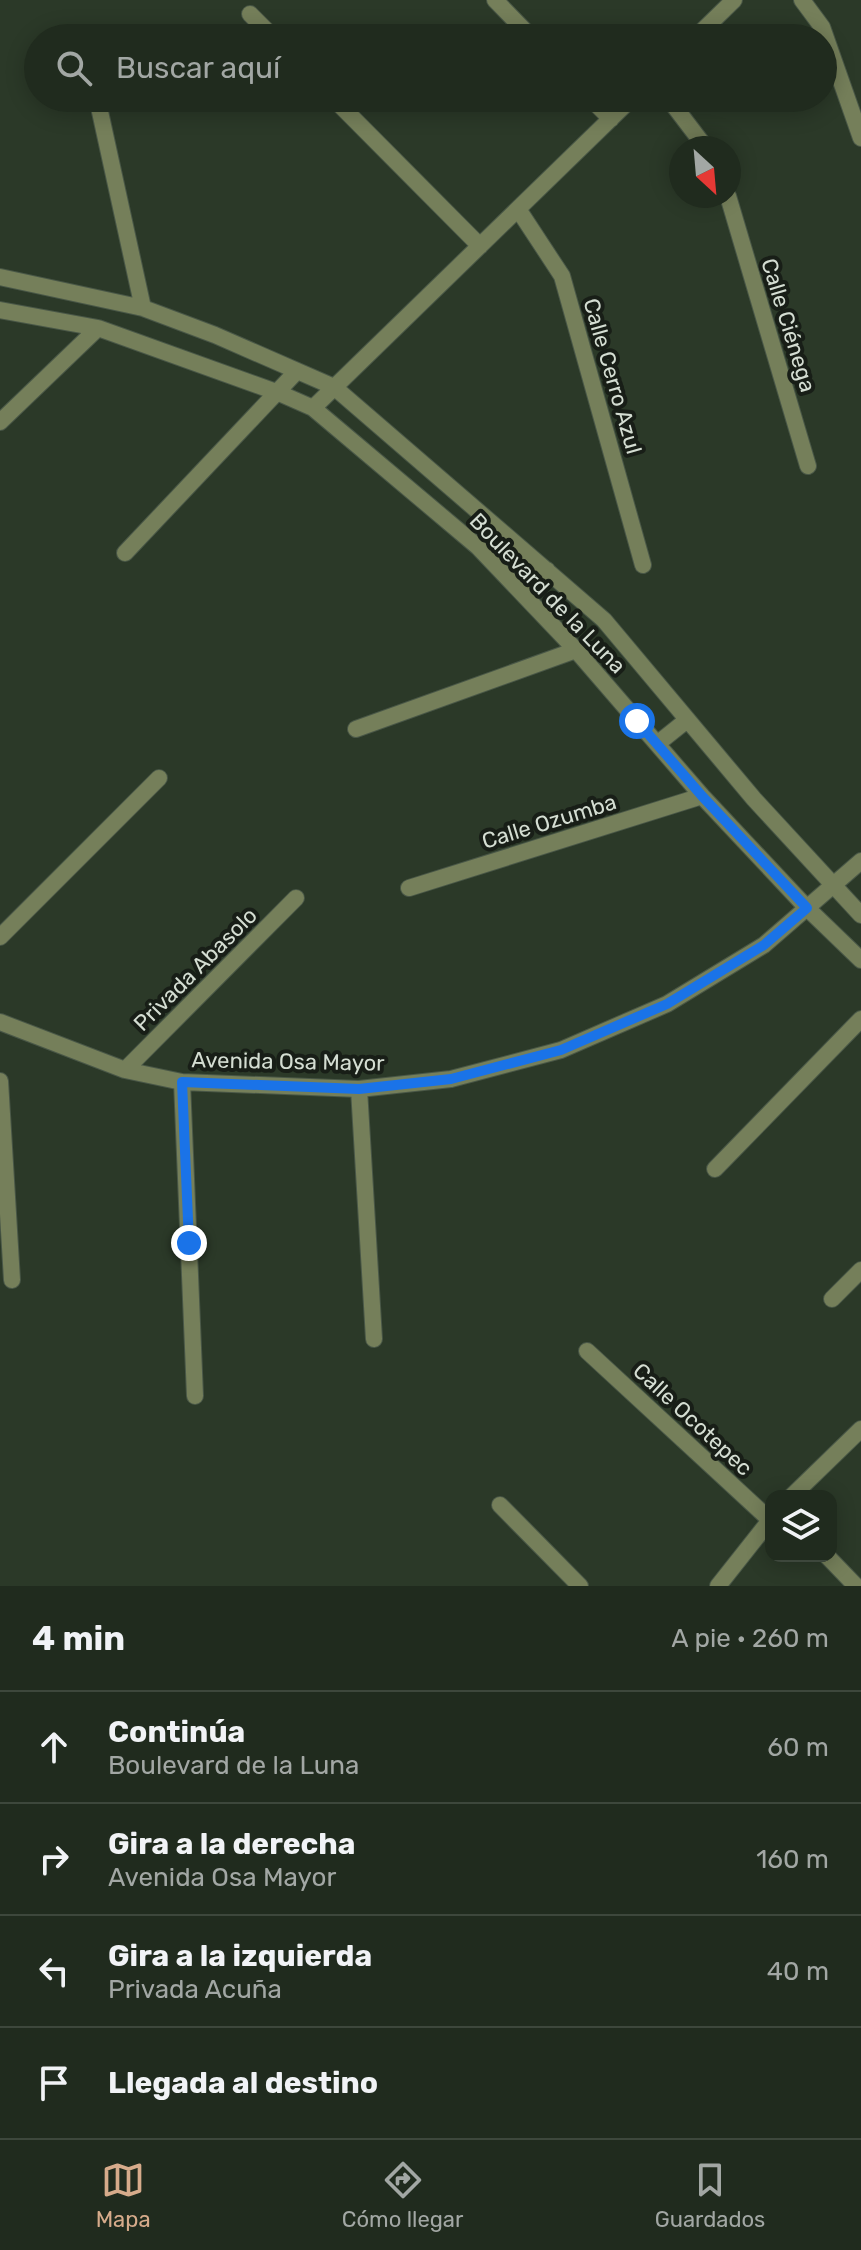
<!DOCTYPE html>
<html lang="es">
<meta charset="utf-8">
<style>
:root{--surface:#202b1e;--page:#2d372b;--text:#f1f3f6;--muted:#a2a7a4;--line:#3d473c;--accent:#d6ab8b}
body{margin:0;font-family:Rubik,sans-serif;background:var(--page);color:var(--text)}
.controls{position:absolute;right:24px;bottom:24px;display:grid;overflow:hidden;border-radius:16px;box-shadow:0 4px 20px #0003}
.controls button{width:72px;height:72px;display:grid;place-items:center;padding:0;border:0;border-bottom:2px solid var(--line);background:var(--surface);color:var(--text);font:40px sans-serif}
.compass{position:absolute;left:669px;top:136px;width:72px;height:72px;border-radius:50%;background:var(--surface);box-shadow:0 4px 20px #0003;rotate:154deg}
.stop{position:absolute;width:24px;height:24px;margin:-18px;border:6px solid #1a73e8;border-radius:50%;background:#fff}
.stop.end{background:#1a73e8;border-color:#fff;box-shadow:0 2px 8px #0008}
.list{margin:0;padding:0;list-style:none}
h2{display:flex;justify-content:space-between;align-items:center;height:104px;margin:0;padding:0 32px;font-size:34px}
h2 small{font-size:26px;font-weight:400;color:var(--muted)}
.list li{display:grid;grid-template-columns:52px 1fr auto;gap:24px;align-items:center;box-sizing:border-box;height:112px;padding:0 32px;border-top:2px solid var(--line)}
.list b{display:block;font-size:30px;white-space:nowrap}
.list p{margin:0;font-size:26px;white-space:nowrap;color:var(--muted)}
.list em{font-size:26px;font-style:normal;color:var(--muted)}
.icon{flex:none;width:44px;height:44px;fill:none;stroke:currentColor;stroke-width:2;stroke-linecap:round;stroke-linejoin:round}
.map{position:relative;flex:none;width:861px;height:1586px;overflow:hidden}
.search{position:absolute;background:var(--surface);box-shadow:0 4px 20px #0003;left:24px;right:24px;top:24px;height:88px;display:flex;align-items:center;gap:20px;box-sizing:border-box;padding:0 28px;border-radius:44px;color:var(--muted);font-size:30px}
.sheet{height:552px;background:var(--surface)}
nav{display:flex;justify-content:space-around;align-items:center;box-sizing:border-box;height:112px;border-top:2px solid var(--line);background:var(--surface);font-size:22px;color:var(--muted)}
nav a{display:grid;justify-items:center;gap:4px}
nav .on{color:var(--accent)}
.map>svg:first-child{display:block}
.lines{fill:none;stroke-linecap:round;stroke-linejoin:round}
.minor-casing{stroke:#495747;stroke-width:18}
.minor{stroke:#757f5a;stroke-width:16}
.route{stroke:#1a73e8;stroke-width:10}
.labels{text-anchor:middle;stroke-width:8;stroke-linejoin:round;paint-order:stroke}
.street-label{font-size:22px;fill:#d4ddd2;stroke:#181e17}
</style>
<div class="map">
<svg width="861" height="1586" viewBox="0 0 861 1586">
<rect width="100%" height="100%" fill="#2b3928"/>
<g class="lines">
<defs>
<path id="minor" d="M495 0 532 38
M802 0 822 27 861 138
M250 14 274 38
M695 38 734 0
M97 98 143 308
M333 98 480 246
M590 98 611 119
M668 98 706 148
M728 196 808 466
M518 209 562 276 643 565
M0 277 143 308 215 335 334 387 604 620 754 799 861 915
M0 310 98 328 279 393 313 408 478 547 576 650 702 796 807 908 861 960
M313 408 632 98
M0 422 98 328
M125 553 297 371
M522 593 547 570
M356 729 576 650
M657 744 687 720
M409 888 702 796
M0 937 159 778
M0 1022 125 1070 182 1082 359 1089 451 1079 561 1050 667 1004 764 945 861 861
M125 1070 296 898
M0 1081 12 1280
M182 1082 195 1396
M359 1089 374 1339
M715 1169 861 1019
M832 1299 861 1270
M587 1351 770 1520
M792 1496 861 1429
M500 1505 580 1586
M827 1556 856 1586
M718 1586 771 1519"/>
</defs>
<use href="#minor" class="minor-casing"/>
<use href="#minor" class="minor"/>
</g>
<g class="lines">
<path class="route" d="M189 1243 182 1082 359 1089 451 1079 561 1050 667 1004 764 945 807 908 702 796 637 721"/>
</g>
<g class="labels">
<g class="street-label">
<text transform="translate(789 325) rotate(73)" y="8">Calle Ciénega</text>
<text transform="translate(613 376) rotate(74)" y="8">Calle Cerro Azul</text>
<text transform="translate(548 593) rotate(46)" y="8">Boulevard de la Luna</text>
<text transform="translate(549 821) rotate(-17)" y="8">Calle Ozumba</text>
<text transform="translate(195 969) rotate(-45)" y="8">Privada Abasolo</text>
<text transform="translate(288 1061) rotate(1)" y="8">Avenida Osa Mayor</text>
<text transform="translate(693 1419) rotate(43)" y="8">Calle Ocotepec</text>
</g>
</g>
</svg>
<div class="controls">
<button><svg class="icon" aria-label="layers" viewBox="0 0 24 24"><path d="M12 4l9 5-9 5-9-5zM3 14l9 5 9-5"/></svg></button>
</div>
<svg class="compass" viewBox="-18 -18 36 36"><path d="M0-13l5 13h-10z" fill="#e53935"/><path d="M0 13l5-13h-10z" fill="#a2a7a4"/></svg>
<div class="stop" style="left:637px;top:721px"></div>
<div class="stop end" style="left:189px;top:1243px"></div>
<div class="search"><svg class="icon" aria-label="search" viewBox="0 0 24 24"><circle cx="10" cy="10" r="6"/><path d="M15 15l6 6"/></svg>Buscar aquí</div>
</div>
<section class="sheet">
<h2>4 min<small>A pie · 260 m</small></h2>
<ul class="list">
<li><svg class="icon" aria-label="ahead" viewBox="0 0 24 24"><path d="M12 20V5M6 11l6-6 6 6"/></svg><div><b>Continúa</b><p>Boulevard de la Luna</p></div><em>60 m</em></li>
<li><svg class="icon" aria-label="right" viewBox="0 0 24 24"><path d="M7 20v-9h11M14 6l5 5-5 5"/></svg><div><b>Gira a la derecha</b><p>Avenida Osa Mayor</p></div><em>160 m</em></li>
<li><svg class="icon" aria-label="left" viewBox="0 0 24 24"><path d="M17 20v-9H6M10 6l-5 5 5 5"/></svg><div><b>Gira a la izquierda</b><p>Privada Acuña</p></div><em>40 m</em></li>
<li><svg class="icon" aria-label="arrive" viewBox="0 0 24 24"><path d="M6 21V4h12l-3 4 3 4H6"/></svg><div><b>Llegada al destino</b></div></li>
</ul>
</section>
<nav>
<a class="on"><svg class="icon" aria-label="map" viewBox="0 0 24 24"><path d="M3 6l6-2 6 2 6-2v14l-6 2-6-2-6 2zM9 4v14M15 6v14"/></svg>Mapa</a>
<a><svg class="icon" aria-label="directions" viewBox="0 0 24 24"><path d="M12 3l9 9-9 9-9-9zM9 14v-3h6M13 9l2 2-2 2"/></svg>Cómo llegar</a>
<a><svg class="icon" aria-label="saved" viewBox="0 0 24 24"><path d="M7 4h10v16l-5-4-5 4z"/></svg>Guardados</a>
</nav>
